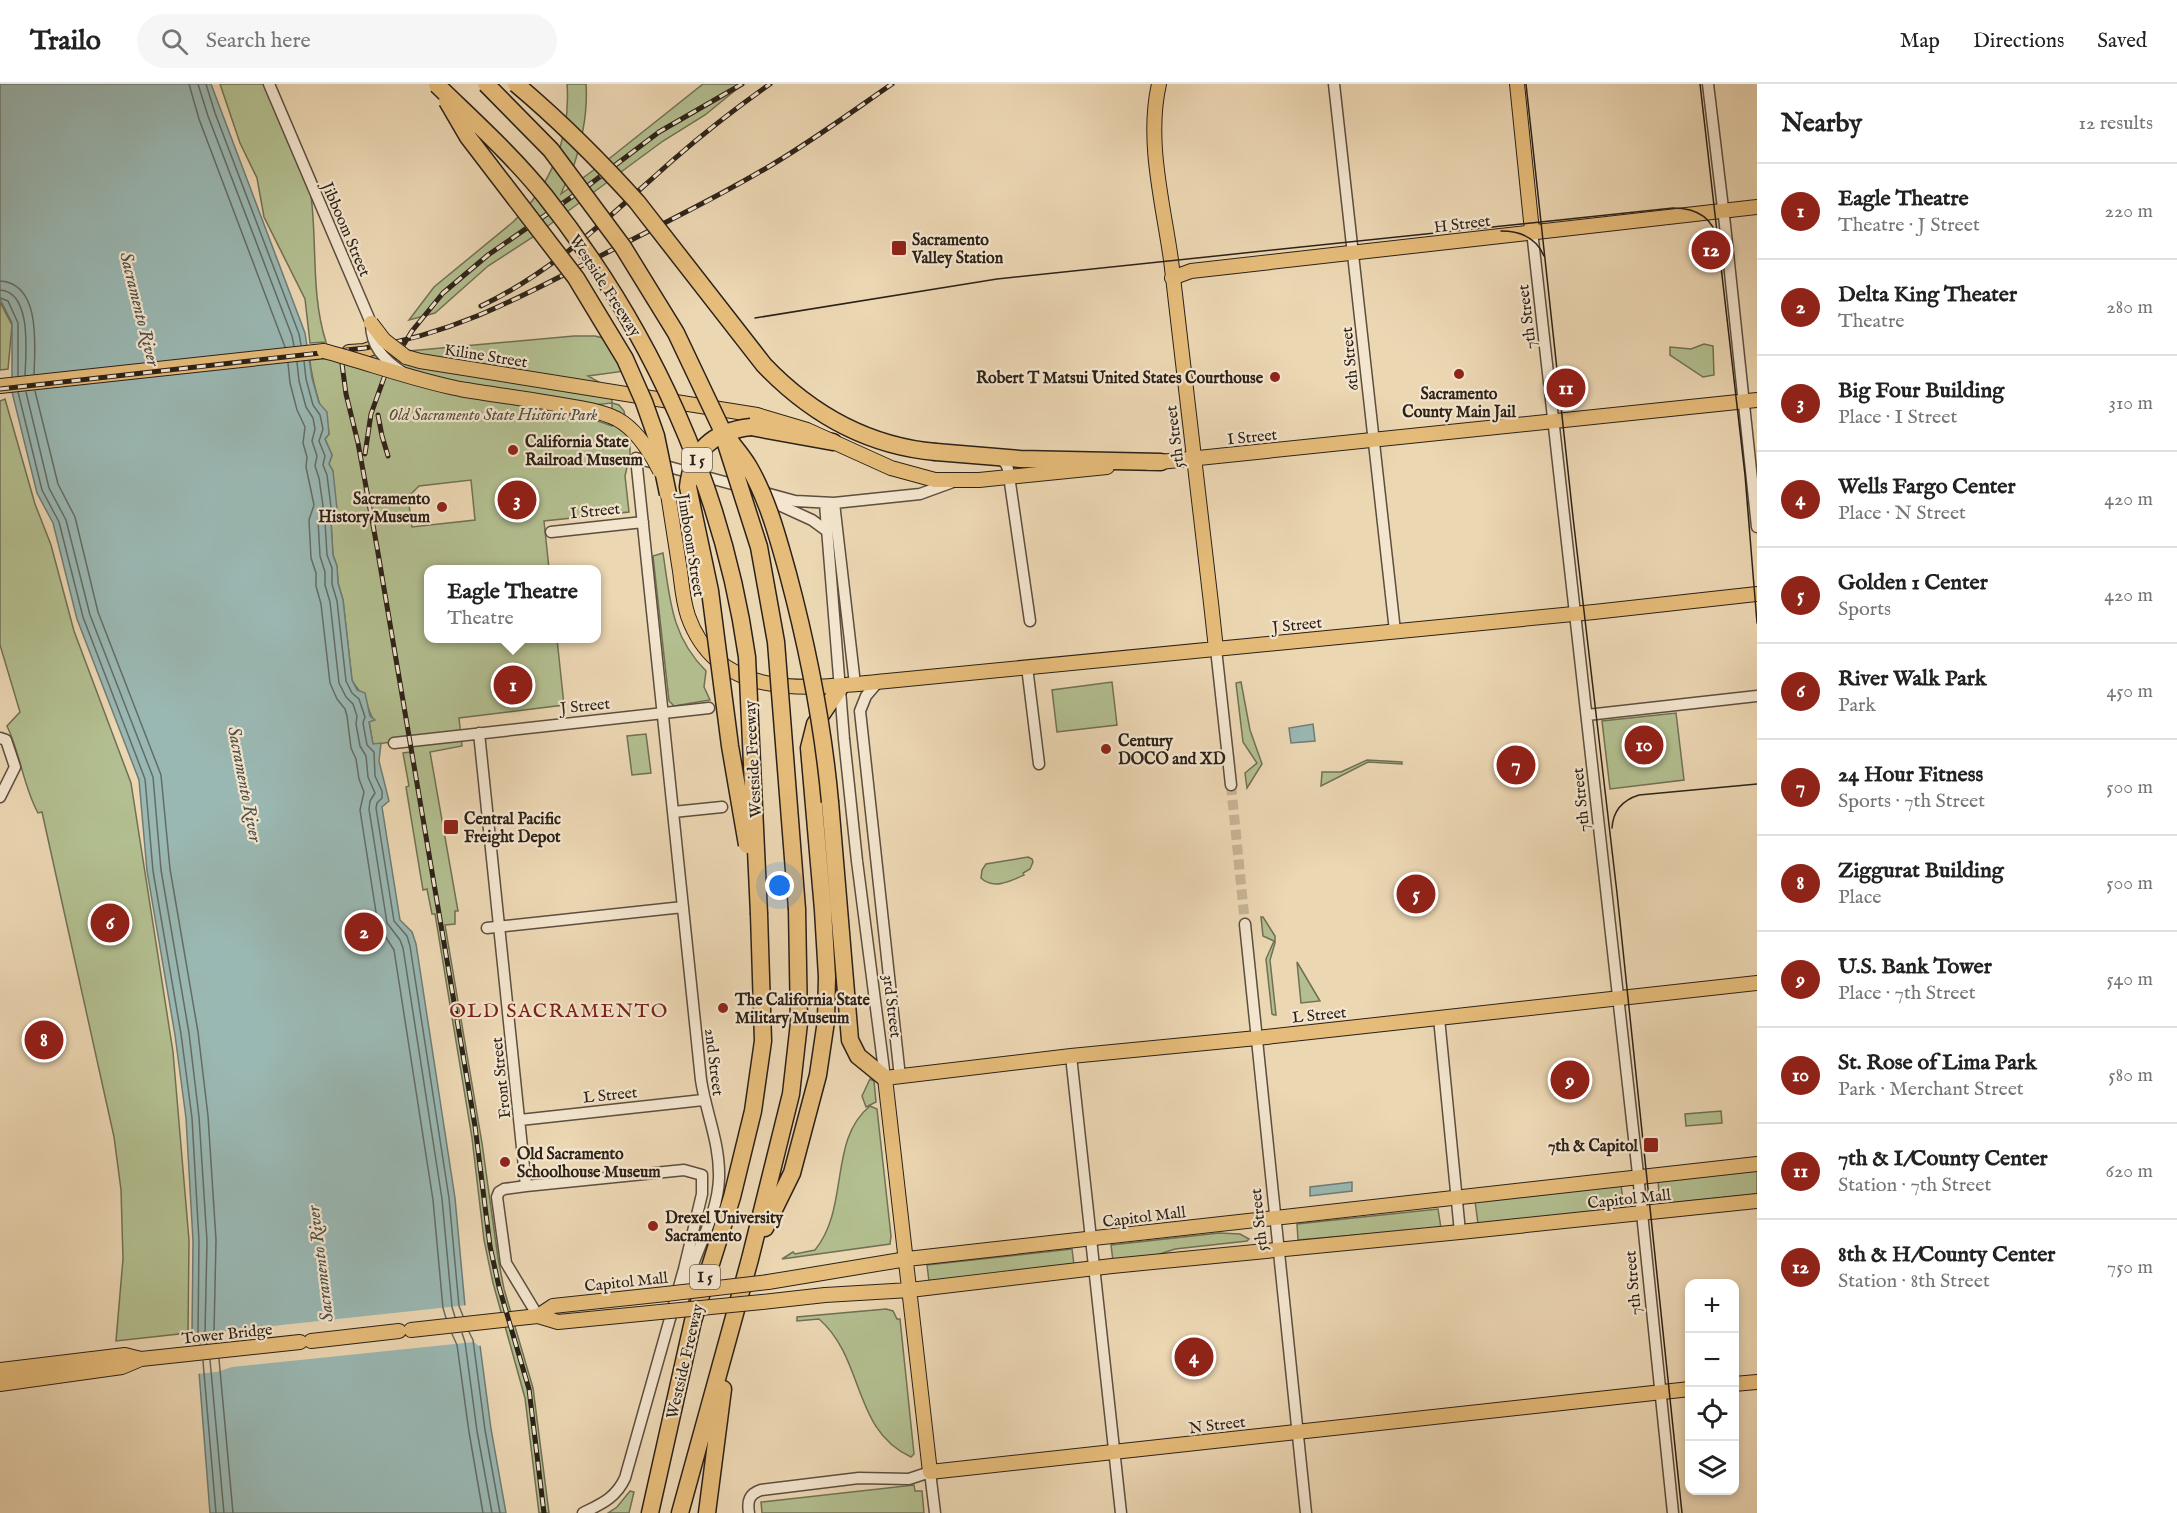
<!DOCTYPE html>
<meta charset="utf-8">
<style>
:root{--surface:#fff;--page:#f6f6f6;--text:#222;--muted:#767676;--line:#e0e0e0;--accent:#8f2418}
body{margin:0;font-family:"IM FELL English",serif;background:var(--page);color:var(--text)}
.controls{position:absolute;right:18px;bottom:18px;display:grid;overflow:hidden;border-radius:12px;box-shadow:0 3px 9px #0003}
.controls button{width:54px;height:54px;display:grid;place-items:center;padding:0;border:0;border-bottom:2px solid var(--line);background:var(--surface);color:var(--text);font:30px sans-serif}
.you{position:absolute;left:780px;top:802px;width:21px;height:21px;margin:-15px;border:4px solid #fff;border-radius:50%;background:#1a73e8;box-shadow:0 0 0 9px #1a73e833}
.badge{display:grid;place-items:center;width:39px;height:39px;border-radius:50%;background:var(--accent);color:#fff;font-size:20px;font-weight:700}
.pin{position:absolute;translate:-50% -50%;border:3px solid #fff;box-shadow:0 2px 6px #0006}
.popup{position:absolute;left:424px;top:481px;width:177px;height:78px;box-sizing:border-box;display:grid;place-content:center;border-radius:12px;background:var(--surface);filter:drop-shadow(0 2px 4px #0005);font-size:20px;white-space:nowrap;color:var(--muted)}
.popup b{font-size:22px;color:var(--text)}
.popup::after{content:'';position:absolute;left:50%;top:100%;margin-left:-12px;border:12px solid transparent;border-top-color:var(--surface)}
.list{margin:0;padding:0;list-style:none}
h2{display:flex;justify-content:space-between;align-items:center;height:78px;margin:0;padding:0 24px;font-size:26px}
h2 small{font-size:20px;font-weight:400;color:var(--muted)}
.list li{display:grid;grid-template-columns:39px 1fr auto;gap:18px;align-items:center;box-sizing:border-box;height:96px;padding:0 24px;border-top:2px solid var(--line)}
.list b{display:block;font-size:22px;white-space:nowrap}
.list p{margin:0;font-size:20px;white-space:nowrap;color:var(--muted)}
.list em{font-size:20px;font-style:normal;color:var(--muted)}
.icon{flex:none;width:33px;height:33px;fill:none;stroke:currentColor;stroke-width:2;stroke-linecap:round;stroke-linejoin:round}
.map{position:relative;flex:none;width:1757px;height:1429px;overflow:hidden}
header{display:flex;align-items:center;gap:36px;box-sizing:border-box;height:84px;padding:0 30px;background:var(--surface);border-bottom:2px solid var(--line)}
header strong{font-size:28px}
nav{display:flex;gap:33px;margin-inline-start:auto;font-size:21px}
.search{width:420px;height:54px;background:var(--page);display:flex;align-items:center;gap:15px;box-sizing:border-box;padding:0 21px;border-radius:33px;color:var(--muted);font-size:22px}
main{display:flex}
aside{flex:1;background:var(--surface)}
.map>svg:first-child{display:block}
.green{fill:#b3bf90;stroke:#707054;stroke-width:1.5;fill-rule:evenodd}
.water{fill:#9ab8b3;stroke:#6e7c75;stroke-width:1.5}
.pier{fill:#ecd7b3}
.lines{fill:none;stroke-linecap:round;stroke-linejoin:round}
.shore{stroke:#636c66;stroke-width:1.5}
.minor-tunnel{stroke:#c6b394;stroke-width:10;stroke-dasharray:10 5;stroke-linecap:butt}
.minor-casing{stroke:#5c4e3f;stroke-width:13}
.major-casing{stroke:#2c2118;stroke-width:16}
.highway-casing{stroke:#2c2118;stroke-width:19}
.minor{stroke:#f3e5ce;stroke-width:10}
.major{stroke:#e6bc7a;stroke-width:14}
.highway{stroke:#e6bc7a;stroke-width:16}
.tram{stroke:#2c2118;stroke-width:1.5}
.rail-casing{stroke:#2c2118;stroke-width:5}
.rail{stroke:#f3e5ce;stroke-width:3;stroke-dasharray:9;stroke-linecap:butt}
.minor-bridge-casing{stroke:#5c4e3f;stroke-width:13;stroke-linecap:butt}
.major-bridge-casing{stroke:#2c2118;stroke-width:16;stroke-linecap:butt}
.highway-bridge-casing{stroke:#2c2118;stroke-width:19;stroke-linecap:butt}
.minor-bridge{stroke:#f3e5ce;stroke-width:10}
.major-bridge{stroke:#e6bc7a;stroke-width:14}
.highway-bridge{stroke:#e6bc7a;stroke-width:16}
.poi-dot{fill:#8f2418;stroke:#f3e5ce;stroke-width:2}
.labels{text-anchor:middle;stroke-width:4.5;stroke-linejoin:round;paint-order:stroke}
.shield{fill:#f3e5ce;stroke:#685c4f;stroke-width:1.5}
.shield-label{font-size:15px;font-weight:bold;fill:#2c2118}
.street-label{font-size:16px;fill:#2c2118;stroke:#f3e5ce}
.poi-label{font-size:16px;font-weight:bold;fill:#2c2118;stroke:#f3e5ce;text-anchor:start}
.park-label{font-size:16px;font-style:italic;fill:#54503c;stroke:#f3e5ce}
.water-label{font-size:18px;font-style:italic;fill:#4d4e46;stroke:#f3e5ce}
.quarter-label{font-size:20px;letter-spacing:1.5px;fill:#7a1f14;stroke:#f3e5ce}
</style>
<header>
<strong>Trailo</strong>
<div class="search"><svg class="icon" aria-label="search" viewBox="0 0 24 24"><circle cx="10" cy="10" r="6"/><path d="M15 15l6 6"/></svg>Search here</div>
<nav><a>Map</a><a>Directions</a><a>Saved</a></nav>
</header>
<main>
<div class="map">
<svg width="1757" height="1429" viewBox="0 0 1757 1429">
<rect width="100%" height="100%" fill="#ecd7b3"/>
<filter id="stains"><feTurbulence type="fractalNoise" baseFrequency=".00333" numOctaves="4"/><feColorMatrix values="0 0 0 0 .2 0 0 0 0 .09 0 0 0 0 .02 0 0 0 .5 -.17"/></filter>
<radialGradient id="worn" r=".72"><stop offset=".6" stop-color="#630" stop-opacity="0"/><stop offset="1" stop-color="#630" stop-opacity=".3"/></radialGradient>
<path class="green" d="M220 0H265L310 104C318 155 310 208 326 258L310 259 305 215 264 133 257 94 240 59Z
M567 0H586C588 29 582 57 573 84 569 93 564 102 561 110L610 74 703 0H743L705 31 663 57 533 153 488 182 435 229 409 236 434 203 513 138C551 102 571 53 567 0Z
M0 218 12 241 8 285 0 286Z
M574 252H595L607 255 625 287 588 292 611 305 612 319 619 321 624 327 630 359V370L625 392 629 428 544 437 549 485 429 486V554L557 555 564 621 459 634 462 662 430 668 458 827H455V840L445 841 482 1059 498 1174 504 1205 533 1304 549 1429H539L525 1314 493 1199 484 1156 472 1054 435 830H432L427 805 423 806 406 703 409 702 403 669 410 668 408 655 373 661 369 637 374 636C369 630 369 624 366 617 363 610 356 604 352 596L343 516 338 499 337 482 333 471 331 438 333 397V387L329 380 332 371 325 355 329 350C328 338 322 329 319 318 315 304 311 290 310 276ZM612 319V342L592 335 564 330 563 324ZM471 396 475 436 412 443 408 413 419 402Z
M1704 260 1713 262 1714 291 1703 293 1670 271V263L1691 265Z
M5 315 35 420 51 461 74 547 131 699 173 968 189 1156 188 1249 116 1257 123 1175 121 1106 114 1053 42 728 38 729C23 702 21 671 7 642L20 628 0 561V317Z
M663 469C670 515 671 552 706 587L704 603 710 616 674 622 669 617 653 472Z
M1112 598 1117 641 1057 648 1052 606Z
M1241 598 1250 646 1262 680 1247 704 1245 689 1257 679 1243 658 1236 599Z
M1676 629 1684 696 1610 705 1602 637Z
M646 650 651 689 632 691 627 652Z
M1367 676 1402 678V680L1368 678 1321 702 1322 688H1341Z
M1028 773 1032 775 1033 778 1030 785 1023 789 1024 791C1011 797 993 806 981 794L982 786 986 780Z
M1261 833H1263L1275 852V859L1270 876 1276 931H1274L1272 930 1266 875 1274 857 1263 852Z
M1297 878 1320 917 1301 919Z
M870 995 874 997 876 1018 866 1023 862 1012Z
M870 1022 877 1025 891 1152 890 1160 782 1175 793 1168 795 1170 815 1166C850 1123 828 1056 870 1022Z
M1721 1027 1722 1039 1686 1042 1685 1030Z
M1757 1087V1110L1660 1120 1658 1097Z
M1621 1101 1624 1124 1478 1140 1475 1117Z
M1438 1125 1441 1144 1298 1156 1297 1140Z
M1219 1149 1240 1150 1249 1155 1247 1157 1175 1165 1154 1172 1113 1177 1111 1161Z
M1072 1165 1074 1181 929 1197 927 1181Z
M886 1225 893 1227 897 1235H900L914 1370 911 1373C852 1346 865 1275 819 1235L797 1237V1233Z
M914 1401 915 1407H922L924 1429H762L761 1418Z
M630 1407 634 1408 629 1429H608L617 1423Z"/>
<path class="water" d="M0 0H211L305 249 312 294 319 319 327 328 329 350 325 355 332 371 329 380 333 387 337 425 331 438 333 471 337 482 338 499 343 516 352 596 357 606 365 609 370 632 375 636 369 638 373 660 381 659 379 677 389 717 382 723 400 836 412 848 416 860 455 1114 465 1222 479 1254 491 1345 506 1429H210L199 1288 192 1250 193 1157 186 1034 175 951 147 787 139 696 77 535 53 439 37 409 12 308V239L0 215Z
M1313 640 1315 657 1291 659 1289 644Z
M1352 1098V1107L1310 1112V1103Z"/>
<path class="pier" d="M468 1221 483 1261 479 1262 474 1258 232 1283 217 1288 196 1290 189 1249 227 1247Z"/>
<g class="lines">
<path class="shore" d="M189 0 199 35 285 263
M198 0 208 32 292 252 294 262
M206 0 215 29 299 250 301 261
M0 197C41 199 35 262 34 290
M0 206C32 208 26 269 25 291
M0 214 8 217 18 239V292
M304 277 306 295 313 321 320 331 323 345 319 357 325 372 323 381 327 391 331 423 325 437 327 471 332 484V500L337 517 346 597 352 609 359 615 365 633 363 639 367 661 374 668 375 692 382 707V714L377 719 376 724 394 837 407 852 410 862 449 1114 459 1222 463 1232
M297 278 299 297 306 323 313 334 315 345 312 357 317 372 315 382 319 394 323 422 318 436 320 472 325 488V501L330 518 339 599 346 613 353 620 357 632 356 640 360 662 366 672 368 693 375 709 370 717 369 725 387 839 400 856 403 864 442 1115 452 1223 455 1233
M288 279 290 299 297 326 305 343 303 359 307 373 306 383 314 421 309 436 311 474 316 489V502L321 520 330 599 337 615 345 625 347 632 351 664 356 675 359 695 364 708 360 726 378 841 394 866 433 1116 443 1224 446 1234
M35 307 58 400 75 433 98 528 161 691 170 785 198 948 208 1032 216 1156 214 1248 216 1259
M18 308 42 406 59 438 83 533 145 695 153 787 181 950 192 1034 199 1157 198 1249 200 1260
M26 308 49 404 66 436 90 531 153 693 161 786 189 949 199 1033 207 1157 205 1249 207 1260
M469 1248 473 1256 485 1346 500 1429
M462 1249 465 1258 477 1347 492 1429
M452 1250 457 1261 469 1348 483 1429
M219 1275 233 1429
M210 1276 224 1429
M203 1277 216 1429"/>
<path class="minor-tunnel" d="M1231 701 1245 840"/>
<defs>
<path id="minor" d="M269 0 371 239
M1334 0 1395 547
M1708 0 1725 141 1757 443
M1532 147 1637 1081 1673 1429
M999 373 1006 380 1008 385 1030 537
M766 415 812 436 827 447
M834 419 855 600
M825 420 844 655 857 777 885 994
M551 448 643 438
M1216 565 1231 701
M1027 583 1039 680
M878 598 866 612 860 627 900 993
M1587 631 1757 612
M479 649 526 1102
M0 654 6 656 15 683 0 713
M394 659 709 624
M673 728 722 723
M1245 840 1306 1429
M487 844 683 823
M1439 934 1460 1148
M1071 972 1121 1429
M520 1036 703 1016
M681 1226C683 1216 685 1205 688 1195 698 1162 718 1129 719 1094 720 1059 706 1029 701 996L636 374 795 417 834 419 920 410 953 398
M538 1232 506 1179 497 1113 499 1108 504 1105 526 1102 684 1086 702 1091V1110L684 1185 625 1394C616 1414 601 1420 583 1429
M749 1429C747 1417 749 1410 761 1406L859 1394 909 1395 930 1388 935 1429"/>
<path id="major" d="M1159 0C1146 57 1163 119 1171 176 1187 305 1202 435 1216 565
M1517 0 1532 147
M1172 194 1191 187 1757 123
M349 268 364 267 375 263
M406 273 420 277 757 331 807 346 891 384 935 396H979L1107 383
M0 302 324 267
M1150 379 1757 316
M668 410C672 435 676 461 680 487 682 502 683 517 688 532 719 620 814 604 887 597L1594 528 1757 510
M768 1198 907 1175 1757 1080
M762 1218 825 1211 910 1206 1112 1182 1460 1148 1757 1117
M538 1232 553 1222 666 1210
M411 1246 538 1232 558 1238 660 1228
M311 1257 399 1247
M0 1286 125 1271 141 1275
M0 1300 122 1283 141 1275 300 1258
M1734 1300 1757 1298
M1690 1305 930 1388 885 994 1071 972 1257 954 1757 899"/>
<path id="highway" d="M751 343 833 358
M936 368 1020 375 1161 378
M830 718 850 956 858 972 885 994
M765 1144 792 1089 818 991 826 937 827 893 823 826 809 664 815 640 841 602
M650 1429 693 1237 732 1113 753 1027 763 957 759 830
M680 1429 750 1175 791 1010 799 939 797 825
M707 1429 723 1305"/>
</defs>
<use href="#minor" class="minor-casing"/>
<use href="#major" class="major-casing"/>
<use href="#highway" class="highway-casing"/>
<use href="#minor" class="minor"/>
<use href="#major" class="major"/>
<use href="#highway" class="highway"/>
<path class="tram" d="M1526 0 1573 433 1617 809 1682 1429
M1700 0 1745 391 1757 539
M1501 147C1520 147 1536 153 1544 172
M755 234 997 195 1673 124C1696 124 1713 133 1718 157
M1612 744C1613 727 1623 716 1639 711L1757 700"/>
<defs>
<path id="rail" d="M481 222C555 187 612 130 673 76 704 49 736 24 770 0
M342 280 346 310 358 359 377 463 475 1042 490 1162 499 1203 529 1305 544 1429
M0 305 365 264C458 249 524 211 606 169 658 142 712 116 763 86 808 60 850 29 892 0
M378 331 382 352 388 372
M365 370 371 330 385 291 412 247 443 209 488 171 589 101 659 48 742 0"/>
</defs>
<use href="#rail" class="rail-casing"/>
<use href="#rail" class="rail"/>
<defs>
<path id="minor-bridge" d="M371 239C371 262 383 275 402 288"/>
<path id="major-bridge" d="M371 239 384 256 406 273
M324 267C369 279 414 296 460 305 490 310 520 314 550 319 572 323 597 325 617 335 637 346 650 367 660 387
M666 1210 768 1198
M660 1228 762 1218"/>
<path id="highway-bridge" d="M486 0 551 66 623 163 676 249 721 344 759 463 776 558 797 825
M516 0C560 37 599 76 637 118L764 281C811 330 868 362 936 368
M437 1C474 37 513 72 545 112 651 246 723 403 747 573L759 830
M447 17 468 53 576 194 625 275 644 318 656 352 668 410
M730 357C737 366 744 374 749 383 768 416 778 454 788 490 808 565 823 641 830 718
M747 761 730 662 710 507 688 403C692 365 715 347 751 343"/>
</defs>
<use href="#minor-bridge" class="minor-bridge-casing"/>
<use href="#major-bridge" class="major-bridge-casing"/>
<use href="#highway-bridge" class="highway-bridge-casing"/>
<use href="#minor-bridge" class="minor-bridge"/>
<use href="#major-bridge" class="major-bridge"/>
<use href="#highway-bridge" class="highway-bridge"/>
</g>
<g class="poi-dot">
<rect x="891" y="156" width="16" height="16" rx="3"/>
<circle cx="1459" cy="290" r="6"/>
<circle cx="1275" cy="293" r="6"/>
<circle cx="513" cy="366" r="6"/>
<circle cx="442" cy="423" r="6"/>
<circle cx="1106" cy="665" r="6"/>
<rect x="443" y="735" width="16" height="16" rx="3"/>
<circle cx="723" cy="924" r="6"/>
<rect x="1643" y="1053" width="16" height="16" rx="3"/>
<circle cx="505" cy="1078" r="6"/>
<circle cx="653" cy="1142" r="6"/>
</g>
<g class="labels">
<g class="shield">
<rect x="682" y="364" width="30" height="24" rx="4.5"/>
<rect x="690" y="1181" width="30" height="24" rx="4.5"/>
</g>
<g class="shield-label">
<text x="697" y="381">I 5</text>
<text x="705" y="1198">I 5</text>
</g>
<g class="street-label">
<text transform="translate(1462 139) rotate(-7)" y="6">H Street</text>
<text transform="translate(347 145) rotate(67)" y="6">Jibboom Street</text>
<text transform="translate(606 201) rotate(57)" y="6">Westside Freeway</text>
<text transform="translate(1526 233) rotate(-97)" y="6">7th Street</text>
<text transform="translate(486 271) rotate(9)" y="6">Kiline Street</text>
<text transform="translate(1349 275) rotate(-96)" y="6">6th Street</text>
<text transform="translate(1252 352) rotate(-6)" y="6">I Street</text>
<text transform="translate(1174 353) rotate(-97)" y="6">5th Street</text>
<text transform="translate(595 426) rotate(-6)" y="6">I Street</text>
<text transform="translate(692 461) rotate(81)" y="6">Jimboom Street</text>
<text transform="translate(1297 540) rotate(-6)" y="6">J Street</text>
<text transform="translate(585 621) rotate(-6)" y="6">J Street</text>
<text transform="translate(752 675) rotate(-93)" y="6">Westside Freeway</text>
<text transform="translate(1580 716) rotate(-96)" y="6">7th Street</text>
<text transform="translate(893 922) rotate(83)" y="6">3rd Street</text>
<text transform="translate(1319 930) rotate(-6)" y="6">L Street</text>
<text transform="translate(715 978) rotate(83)" y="6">2nd Street</text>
<text transform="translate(500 994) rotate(-96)" y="6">Front Street</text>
<text transform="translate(610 1010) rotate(-6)" y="6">L Street</text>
<text transform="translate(1629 1114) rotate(-6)" y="6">Capitol Mall</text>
<text transform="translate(1144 1132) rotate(-7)" y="6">Capitol Mall</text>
<text transform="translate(1258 1136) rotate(-96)" y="6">5th Street</text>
<text transform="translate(626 1197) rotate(-6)" y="6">Capitol Mall</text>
<text transform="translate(1632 1199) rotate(-95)" y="6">7th Street</text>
<text transform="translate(227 1249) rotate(-6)" y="6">Tower Bridge</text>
<text transform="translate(684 1277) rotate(-77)" y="6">Westside Freeway</text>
<text transform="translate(1217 1340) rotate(-7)" y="6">N Street</text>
</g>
<g class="poi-label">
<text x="912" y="161">Sacramento<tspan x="912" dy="18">Valley Station</tspan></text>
<text x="1263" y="299" text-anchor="end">Robert T Matsui United States Courthouse</text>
<text x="1459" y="315" text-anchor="middle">Sacramento<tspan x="1459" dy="18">County Main Jail</tspan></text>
<text x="525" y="363">California State<tspan x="525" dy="18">Railroad Museum</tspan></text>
<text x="430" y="420" text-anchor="end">Sacramento<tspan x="430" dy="18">History Museum</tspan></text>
<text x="1118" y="662">Century<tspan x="1118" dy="18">DOCO and XD</tspan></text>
<text x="464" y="740">Central Pacific<tspan x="464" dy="18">Freight Depot</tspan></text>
<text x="735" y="921">The California State<tspan x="735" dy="18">Military Museum</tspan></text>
<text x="1638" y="1067" text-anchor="end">7th &amp; Capitol</text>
<text x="517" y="1075">Old Sacramento<tspan x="517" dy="18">Schoolhouse Museum</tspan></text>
<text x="665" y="1139">Drexel University<tspan x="665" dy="18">Sacramento</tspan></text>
</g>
<g class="park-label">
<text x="493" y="336">Old Sacramento State Historic Park</text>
</g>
<g class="water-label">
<text transform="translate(140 225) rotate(76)" y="6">Sacramento River</text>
<text transform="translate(245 700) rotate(79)" y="6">Sacramento River</text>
<text transform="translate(320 1180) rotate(-97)" y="6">Sacramento River</text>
</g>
<g class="quarter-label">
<text x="559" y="933">OLD SACRAMENTO</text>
</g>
</g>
<rect width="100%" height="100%" filter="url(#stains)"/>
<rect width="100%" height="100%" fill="url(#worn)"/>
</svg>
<div class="controls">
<button>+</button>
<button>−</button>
<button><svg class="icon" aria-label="locate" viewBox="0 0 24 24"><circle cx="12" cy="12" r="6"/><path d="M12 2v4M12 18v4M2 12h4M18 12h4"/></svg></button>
<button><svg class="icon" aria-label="layers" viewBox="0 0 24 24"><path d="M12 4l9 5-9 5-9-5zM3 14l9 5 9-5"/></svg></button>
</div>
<div class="you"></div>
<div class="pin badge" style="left:513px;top:601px">1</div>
<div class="popup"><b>Eagle Theatre</b>Theatre</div>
<div class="pin badge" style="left:364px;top:848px">2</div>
<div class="pin badge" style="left:517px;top:416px">3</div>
<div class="pin badge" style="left:1194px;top:1273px">4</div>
<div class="pin badge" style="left:1416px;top:810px">5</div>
<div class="pin badge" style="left:110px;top:839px">6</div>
<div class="pin badge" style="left:1516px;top:681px">7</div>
<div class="pin badge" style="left:44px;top:956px">8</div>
<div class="pin badge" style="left:1570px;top:996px">9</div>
<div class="pin badge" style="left:1644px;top:661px">10</div>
<div class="pin badge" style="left:1566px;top:304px">11</div>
<div class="pin badge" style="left:1711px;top:166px">12</div>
</div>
<aside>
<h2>Nearby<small>12 results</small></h2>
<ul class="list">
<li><span class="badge">1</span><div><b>Eagle Theatre</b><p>Theatre · J Street</p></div><em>220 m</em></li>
<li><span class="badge">2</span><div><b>Delta King Theater</b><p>Theatre</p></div><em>280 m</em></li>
<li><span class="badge">3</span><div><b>Big Four Building</b><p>Place · I Street</p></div><em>310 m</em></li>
<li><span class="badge">4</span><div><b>Wells Fargo Center</b><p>Place · N Street</p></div><em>420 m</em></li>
<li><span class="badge">5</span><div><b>Golden 1 Center</b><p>Sports</p></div><em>420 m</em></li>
<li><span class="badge">6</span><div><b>River Walk Park</b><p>Park</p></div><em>450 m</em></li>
<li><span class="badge">7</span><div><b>24 Hour Fitness</b><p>Sports · 7th Street</p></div><em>500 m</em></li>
<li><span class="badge">8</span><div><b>Ziggurat Building</b><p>Place</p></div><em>500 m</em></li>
<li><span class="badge">9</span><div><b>U.S. Bank Tower</b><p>Place · 7th Street</p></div><em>540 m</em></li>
<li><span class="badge">10</span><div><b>St. Rose of Lima Park</b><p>Park · Merchant Street</p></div><em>580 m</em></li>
<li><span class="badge">11</span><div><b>7th &amp; I/County Center</b><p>Station · 7th Street</p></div><em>620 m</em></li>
<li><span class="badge">12</span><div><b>8th &amp; H/County Center</b><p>Station · 8th Street</p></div><em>750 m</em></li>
</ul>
</aside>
</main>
